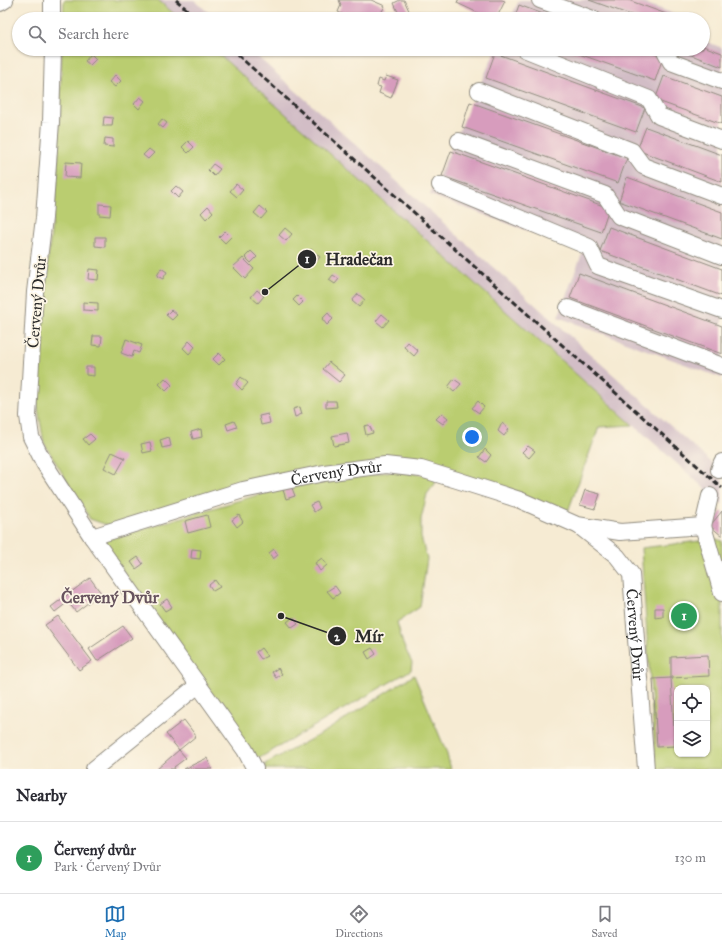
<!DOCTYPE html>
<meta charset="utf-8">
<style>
:root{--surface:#fff;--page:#f2f2f3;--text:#2b2b33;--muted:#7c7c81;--line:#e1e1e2;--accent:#1f6fb2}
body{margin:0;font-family:"IM FELL Great Primer",serif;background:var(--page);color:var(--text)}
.controls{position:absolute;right:12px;bottom:12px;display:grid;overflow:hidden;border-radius:8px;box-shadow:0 1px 3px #0004}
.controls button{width:36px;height:36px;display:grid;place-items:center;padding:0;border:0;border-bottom:1px solid var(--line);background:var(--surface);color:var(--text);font:20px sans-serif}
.you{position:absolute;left:472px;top:437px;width:14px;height:14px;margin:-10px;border:3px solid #fff;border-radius:50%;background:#1a73e8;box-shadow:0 0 0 6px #1a73e833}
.badge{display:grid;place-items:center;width:26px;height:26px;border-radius:50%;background:var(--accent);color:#fff;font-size:13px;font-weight:700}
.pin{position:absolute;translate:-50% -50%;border:2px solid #fff;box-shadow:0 1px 4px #0006}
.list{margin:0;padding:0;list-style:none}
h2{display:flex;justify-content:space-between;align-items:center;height:52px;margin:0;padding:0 16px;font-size:17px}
h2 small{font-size:13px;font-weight:400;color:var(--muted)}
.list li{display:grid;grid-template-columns:26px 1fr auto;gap:12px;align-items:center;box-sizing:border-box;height:72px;padding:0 16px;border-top:1px solid var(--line)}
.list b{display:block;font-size:15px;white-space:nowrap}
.list p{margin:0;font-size:13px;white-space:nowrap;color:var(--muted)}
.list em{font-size:13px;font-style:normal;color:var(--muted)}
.icon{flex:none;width:22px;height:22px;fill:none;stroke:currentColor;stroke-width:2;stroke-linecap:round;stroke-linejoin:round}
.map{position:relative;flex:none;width:722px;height:769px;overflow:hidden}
.search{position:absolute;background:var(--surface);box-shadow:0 1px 3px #0004;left:12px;right:12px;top:12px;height:44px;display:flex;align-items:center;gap:10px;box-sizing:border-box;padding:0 14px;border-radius:22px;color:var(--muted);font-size:15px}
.sheet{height:124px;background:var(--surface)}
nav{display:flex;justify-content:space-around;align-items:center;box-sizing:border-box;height:56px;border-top:1px solid var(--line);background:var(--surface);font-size:11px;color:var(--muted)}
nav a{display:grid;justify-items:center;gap:2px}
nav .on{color:var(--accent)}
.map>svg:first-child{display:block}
.industrial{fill:#d2bdc6}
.green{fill:#bacd70;stroke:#727c4e;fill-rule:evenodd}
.building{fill:#d79cbd}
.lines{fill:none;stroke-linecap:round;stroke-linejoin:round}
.minor-casing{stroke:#908b7f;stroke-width:18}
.minor{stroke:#fff;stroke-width:16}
.rail{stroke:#2b2b2b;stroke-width:3;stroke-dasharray:6 3;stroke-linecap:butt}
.labels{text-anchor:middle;stroke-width:3.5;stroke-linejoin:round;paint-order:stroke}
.street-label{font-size:16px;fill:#2b2b2b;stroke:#fcf5e5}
.neighbourhood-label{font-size:17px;font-weight:bold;fill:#67535e;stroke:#fcf5e5}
.leader{fill:none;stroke:#2b2b2b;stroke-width:1.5}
.callout-dot{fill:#2b2b2b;stroke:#fcf5e5;stroke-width:1.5}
.mark-label{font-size:12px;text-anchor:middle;font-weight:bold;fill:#fff}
.callout-label{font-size:17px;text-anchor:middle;font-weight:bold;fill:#2b2b2b;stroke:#fcf5e5;stroke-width:3.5;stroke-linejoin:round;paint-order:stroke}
</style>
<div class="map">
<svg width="722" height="769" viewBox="0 0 722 769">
<rect width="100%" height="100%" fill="#fcf5e5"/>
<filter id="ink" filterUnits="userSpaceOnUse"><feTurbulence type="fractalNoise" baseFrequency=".025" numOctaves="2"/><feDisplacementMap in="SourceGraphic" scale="8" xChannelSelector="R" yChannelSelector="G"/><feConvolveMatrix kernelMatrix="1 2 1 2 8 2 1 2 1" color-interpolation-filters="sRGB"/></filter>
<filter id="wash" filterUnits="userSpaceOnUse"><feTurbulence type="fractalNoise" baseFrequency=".012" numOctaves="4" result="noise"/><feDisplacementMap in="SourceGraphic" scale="16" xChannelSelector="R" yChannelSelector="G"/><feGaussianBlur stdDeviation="0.9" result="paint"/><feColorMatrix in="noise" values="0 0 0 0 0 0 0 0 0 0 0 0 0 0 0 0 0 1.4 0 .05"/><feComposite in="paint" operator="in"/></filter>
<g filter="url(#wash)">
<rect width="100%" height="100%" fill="#f6ebd3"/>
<path class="industrial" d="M158 0H194L216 19H180Z
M519 0H636L680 16 678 19H510Z
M703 40 722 48V378L558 317 583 251 430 195 496 49H703Z
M213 49H249L722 472V504Z"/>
<path class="green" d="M64 0H158L180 19H63Z
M62 49H213L633 425 599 427 567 514 391 461 107 525 90 519 44 443 37 403 48 258 57 183Z
M393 471 435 476V484L427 494 421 519V537L427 559 420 607 397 622 403 644 412 663 411 670 256 760 102 541 281 488Z
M716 539 722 541V769H656L641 548ZM677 688H707V754H677Z
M414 675 446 751 451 769H266L265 764 326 731Z"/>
<g id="blocks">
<path class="building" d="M339 0H371L385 6 381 13 384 19H352L338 12 341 5Z
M400 0H404L411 15 403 19H401L394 3Z
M458 0H502L505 1 496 19H491L457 3Z
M589 0H628L680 19H642Z
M519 5 551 17 557 19H514Z
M703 46 722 53V67L676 49H703Z
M565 49H641L663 57 655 81Z
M495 53 645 108 636 132 486 78Z
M91 54 96 59 90 65 85 61Z
M115 75 121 81 115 87 109 82Z
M386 76 398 80 391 98 379 93 381 87 377 86 379 79 384 81Z
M664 76 722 97V124L655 100Z
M140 97 145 101 139 109 134 104Z
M470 102 627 158 618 183 462 127Z
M104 117 113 118 112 126H103Z
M162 119 167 123 163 128 158 124Z
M646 127 722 155V182L637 150Z
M105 138 113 139V147L104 146Z
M188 141 194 147 188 153 182 147Z
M149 149 154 153 148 159 143 155Z
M451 151 609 208 601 232 442 176Z
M66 162 81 163 80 178 65 177Z
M213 164 220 169 214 176 208 170Z
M627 177 722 212V239L619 201Z
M236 184 243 190 237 197 230 191Z
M176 186 183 192 178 198 171 191Z
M99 204 111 205 110 216 99 215Z
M208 206 213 212 206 219 201 213Z
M260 206 267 212 261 219 254 213Z
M609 227 722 269V296L600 251Z
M285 228 292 234 286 241 279 235Z
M225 231 231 237 225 243 219 237Z
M95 237H105V247L95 246Z
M311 249 320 257 313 265 303 257Z
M251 251 257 257 251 263 245 257Z
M243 258 254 269 245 279 233 267Z
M161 268 167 272 163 279 157 276Z
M89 269 99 270 98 280 88 279Z
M579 273 722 326V354L570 298Z
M333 275 339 279 335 284 329 280Z
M257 290 264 296 258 303 251 297Z
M358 294 365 300 359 307 352 301Z
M297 296 303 302 299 306 293 300Z
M83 302 98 303V311L83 310Z
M171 310 177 315 172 320 166 315Z
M328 313 333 319 327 325 322 319Z
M382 314 389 320 383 327 376 321Z
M93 336H102L101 346 92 345Z
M126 339 142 345 139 353 134 351 132 357 121 353Z
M189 341 195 347 189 354 183 348Z
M408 342 418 351 414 356 404 347Z
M219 353 225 359 219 365 213 359Z
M329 362 345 375 339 382 323 369Z
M86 367H94V376L86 375Z
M241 377 248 383 242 390 236 384Z
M165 378 172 385 166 391 159 384Z
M454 379 461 384 454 392 448 387Z
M326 401H336L337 407 326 408Z
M478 401 484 407 479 413 472 408Z
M300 407 302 414 295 417 293 409Z
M442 413 448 418 443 424 436 419Z
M268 414 270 423 261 425 259 416Z
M234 421 237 427 228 430 226 424Z
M502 423 509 429 504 436 498 431Z
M369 425 373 433 366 435 364 426Z
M201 429 202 437 193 439 191 432Z
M347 433 349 443 334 446 332 436Z
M90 434 95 439 88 445 83 439Z
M169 437 171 446 162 448 160 440Z
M150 442 152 451 143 453 141 444Z
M528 446 535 451 529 458 522 452Z
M485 449 491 455 486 462 479 457Z
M112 452 125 458 116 474 104 468Z
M292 488 295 496 286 499 283 490Z
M585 490 600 494 595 509 580 505Z
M317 502 320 508 314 512 310 505Z
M722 511V536L710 526Z
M207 515 210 527 188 533 185 521Z
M239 515 243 522 237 527 232 520Z
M192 549 201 550 200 559 191 558Z
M274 549 278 555 273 559 269 553Z
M138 557 143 564 136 569 131 562Z
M322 558 327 565 320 571 315 563Z
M90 578 101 593 76 612 68 602 55 612 51 607Z
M215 580 220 587 213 591 209 585Z
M335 586 340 593 333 598 327 591Z
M167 599 172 607 165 611 160 604Z
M655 608H663V617L655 618Z
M58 616 92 661 79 670 45 625Z
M293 617 298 624 292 628 287 622Z
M123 626 132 638 97 661 89 649Z
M261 648 267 656 261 659 256 652Z
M372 648 376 654 369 659 365 652Z
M708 655 709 676 671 678V657Z
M278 668 282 674 276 678 272 672Z
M671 678 675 746 657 747 653 679Z
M184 720 196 736 179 750 186 758 174 767 175 769H157L179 750 166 734Z
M207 758 212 769H184Z"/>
</g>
</g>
<g filter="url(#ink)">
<use href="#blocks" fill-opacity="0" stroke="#908b7f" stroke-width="1"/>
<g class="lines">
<defs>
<g id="minor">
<path d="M540 0 593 19"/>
<path d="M0 3 5 0"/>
<path d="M52 19V0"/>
<path d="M53 49 51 122 44 218 35 292 28 416 31 437 44 463 92 537 245 750 255 769"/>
<path d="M524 49 649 99 659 116 722 140"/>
<path d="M664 49 671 62 722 81"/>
<path d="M479 91 632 151 643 166 722 196"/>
<path d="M459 141 605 195 619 216 722 256"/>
<path d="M440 185 589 247 598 266 722 310"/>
<path d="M568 308 722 366"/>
<path d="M719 470 722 462"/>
<path id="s1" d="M579 526 617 556 631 574 646 769"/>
<path d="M703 526 710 496"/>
<path id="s2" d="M92 537 243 490 324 473 385 465 421 469 457 480 520 500 577 525 620 532 703 526 722 593"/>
<path d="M94 769 197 686"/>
</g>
</defs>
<use href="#minor" class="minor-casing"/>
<use href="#minor" class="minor"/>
<path class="rail" d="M176 0 198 19
M231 49 722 488"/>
</g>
</g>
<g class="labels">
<g class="street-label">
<text transform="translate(36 302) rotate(-85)" y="6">Červený Dvůr</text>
<text dy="6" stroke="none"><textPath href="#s2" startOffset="253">Červený Dvůr</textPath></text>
<text dy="6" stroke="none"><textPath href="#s1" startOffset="132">Červený Dvůr</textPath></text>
</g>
<g class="neighbourhood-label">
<text x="110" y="603">Červený Dvůr</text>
</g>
</g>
<path class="leader" d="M265 292L307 259M281 616L337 636"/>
<g class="callout-dot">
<circle cx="265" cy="292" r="4"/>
<circle cx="281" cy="616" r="4"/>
<circle cx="307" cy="259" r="10"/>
<circle cx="337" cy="636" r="10"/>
</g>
<g class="mark-label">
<text x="307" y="263">1</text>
<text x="337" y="641">2</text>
</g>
<g class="callout-label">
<text x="359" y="265">Hradečan</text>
<text x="369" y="642">Mír</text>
</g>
</svg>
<div class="controls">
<button><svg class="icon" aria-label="locate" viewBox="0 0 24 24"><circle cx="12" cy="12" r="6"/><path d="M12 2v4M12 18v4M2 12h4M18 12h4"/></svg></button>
<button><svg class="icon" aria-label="layers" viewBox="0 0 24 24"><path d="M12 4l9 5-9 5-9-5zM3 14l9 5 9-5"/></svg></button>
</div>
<div class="you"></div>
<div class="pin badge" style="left:684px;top:616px;background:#2e9e5b">1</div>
<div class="search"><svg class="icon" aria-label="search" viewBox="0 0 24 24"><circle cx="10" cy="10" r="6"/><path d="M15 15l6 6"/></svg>Search here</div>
</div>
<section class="sheet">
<h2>Nearby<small></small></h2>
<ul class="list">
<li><span class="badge" style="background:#2e9e5b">1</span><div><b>Červený dvůr</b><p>Park · Červený Dvůr</p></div><em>130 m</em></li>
</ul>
</section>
<nav>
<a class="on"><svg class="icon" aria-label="map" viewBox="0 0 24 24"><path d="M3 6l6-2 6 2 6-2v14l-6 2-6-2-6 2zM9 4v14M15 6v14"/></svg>Map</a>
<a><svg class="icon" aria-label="directions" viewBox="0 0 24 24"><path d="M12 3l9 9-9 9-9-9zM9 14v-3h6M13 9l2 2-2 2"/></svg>Directions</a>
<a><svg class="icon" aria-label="saved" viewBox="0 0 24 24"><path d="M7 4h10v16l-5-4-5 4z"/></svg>Saved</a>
</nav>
